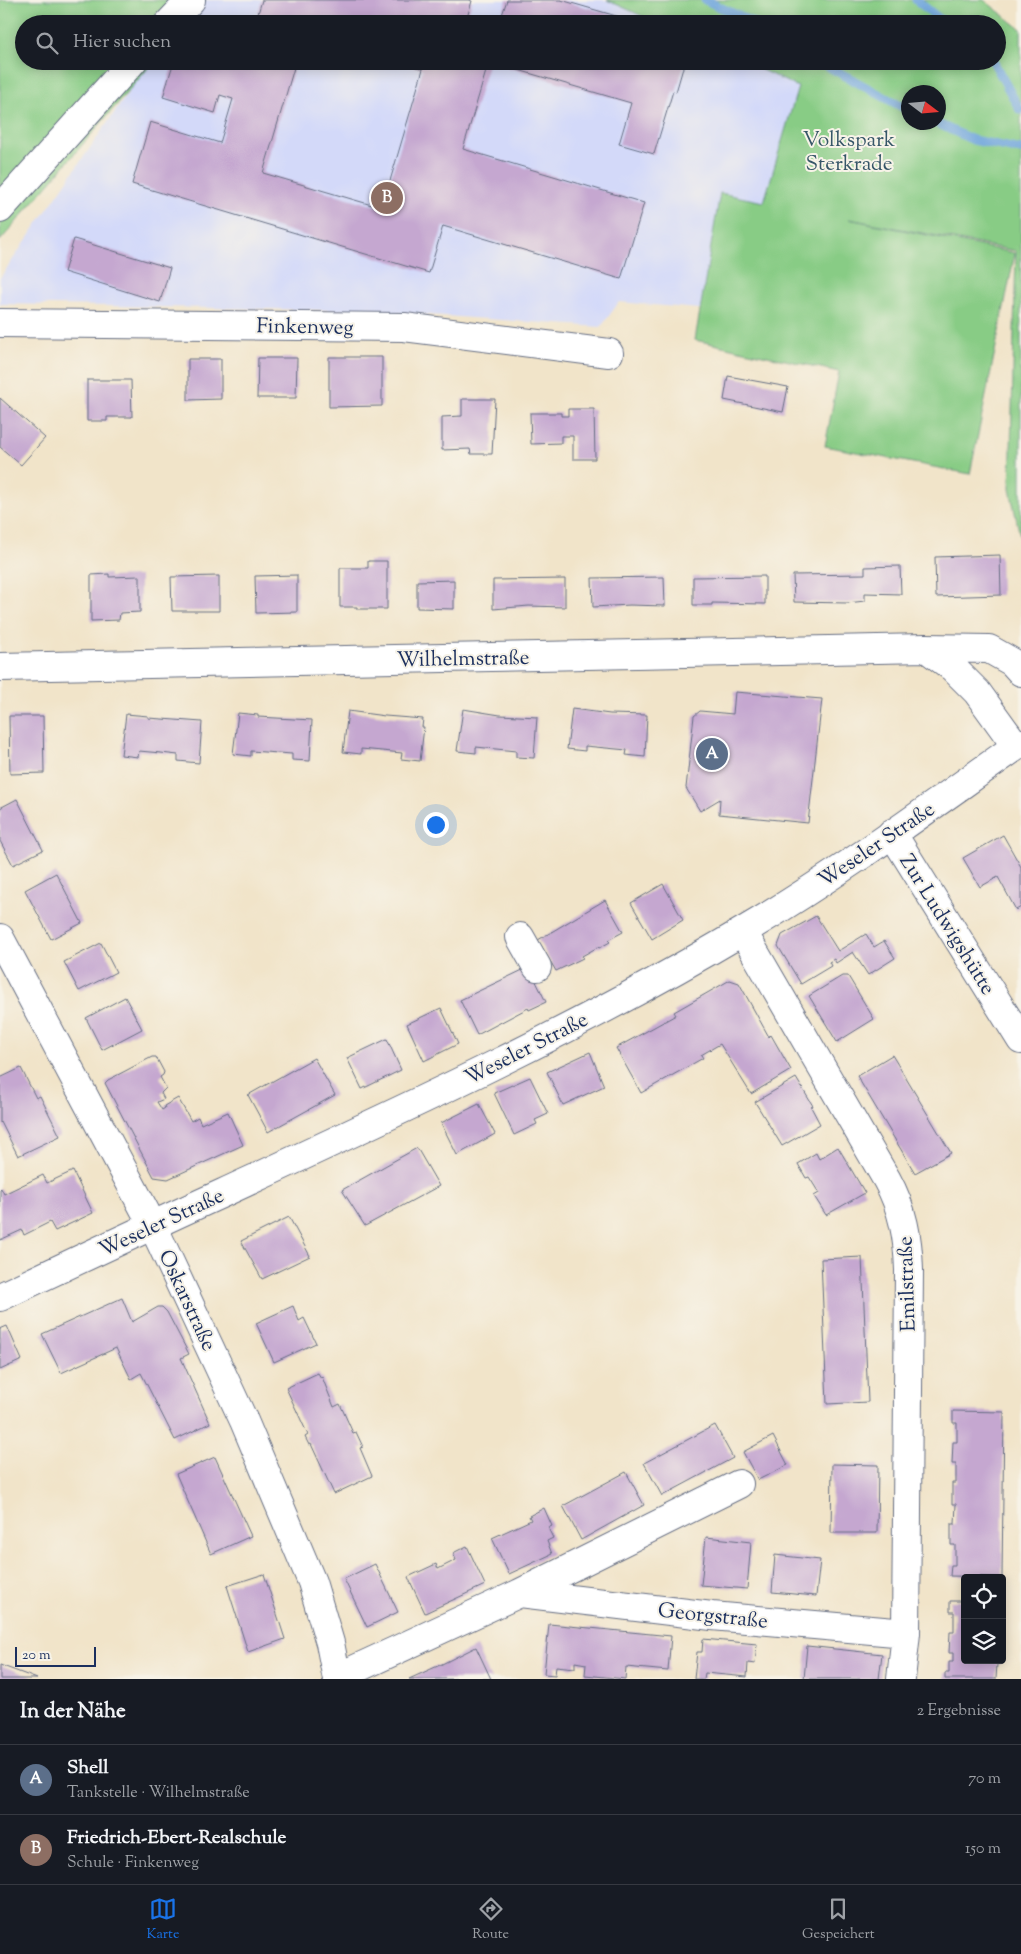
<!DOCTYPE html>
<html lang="de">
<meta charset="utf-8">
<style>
:root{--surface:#171b24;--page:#242831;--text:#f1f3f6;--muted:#9ea1a6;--line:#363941;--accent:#1a73e8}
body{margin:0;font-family:"Sorts Mill Goudy",serif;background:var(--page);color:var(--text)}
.controls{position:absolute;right:15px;bottom:15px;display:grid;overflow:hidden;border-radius:5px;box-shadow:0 2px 12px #0003}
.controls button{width:45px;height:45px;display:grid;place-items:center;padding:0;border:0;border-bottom:1px solid var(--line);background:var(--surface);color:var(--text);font:25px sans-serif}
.compass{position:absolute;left:901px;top:85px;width:45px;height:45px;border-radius:50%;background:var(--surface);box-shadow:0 2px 12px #0003;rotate:106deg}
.scale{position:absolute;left:15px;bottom:12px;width:81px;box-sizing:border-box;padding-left:5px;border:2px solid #1b2f5e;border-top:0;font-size:14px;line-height:18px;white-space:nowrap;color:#1b2f5e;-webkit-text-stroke:4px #f7f3e8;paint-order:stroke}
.you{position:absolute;left:435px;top:824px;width:18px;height:18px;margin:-12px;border:4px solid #fff;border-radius:50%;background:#1a73e8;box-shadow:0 0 0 8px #1a73e833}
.badge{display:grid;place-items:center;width:32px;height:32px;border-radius:50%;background:var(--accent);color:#fff;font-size:16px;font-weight:700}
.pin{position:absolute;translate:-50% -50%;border:2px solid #fff;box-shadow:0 1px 5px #0006}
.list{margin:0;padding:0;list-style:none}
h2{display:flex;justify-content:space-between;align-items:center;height:65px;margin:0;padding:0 20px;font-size:21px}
h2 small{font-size:16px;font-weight:400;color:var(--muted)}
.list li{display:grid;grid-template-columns:32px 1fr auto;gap:15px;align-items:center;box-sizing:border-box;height:70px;padding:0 20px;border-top:1px solid var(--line)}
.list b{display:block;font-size:19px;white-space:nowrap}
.list p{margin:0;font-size:16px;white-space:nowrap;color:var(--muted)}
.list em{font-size:16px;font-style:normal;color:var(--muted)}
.icon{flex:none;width:28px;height:28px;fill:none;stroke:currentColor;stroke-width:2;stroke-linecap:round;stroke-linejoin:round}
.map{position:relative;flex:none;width:1021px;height:1679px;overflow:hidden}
.search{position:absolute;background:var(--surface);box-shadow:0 2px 12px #0003;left:15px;right:15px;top:15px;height:55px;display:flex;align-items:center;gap:12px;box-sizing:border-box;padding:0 18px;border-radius:28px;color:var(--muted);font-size:19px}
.sheet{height:205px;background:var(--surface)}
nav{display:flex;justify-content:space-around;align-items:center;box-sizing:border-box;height:70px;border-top:1px solid var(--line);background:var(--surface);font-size:14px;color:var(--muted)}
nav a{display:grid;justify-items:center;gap:2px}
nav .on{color:var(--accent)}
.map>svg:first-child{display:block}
.built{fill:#d3d9f9}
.green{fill:#88cc85;stroke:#527e72;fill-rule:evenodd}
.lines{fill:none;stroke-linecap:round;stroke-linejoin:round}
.stream{stroke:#6da4db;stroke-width:9}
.building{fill:#c5a7d0}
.minor-casing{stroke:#666e83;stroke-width:30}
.major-casing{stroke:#666e83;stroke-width:30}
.minor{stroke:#fff;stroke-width:28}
.major{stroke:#fff;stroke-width:28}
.labels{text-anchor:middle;stroke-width:4;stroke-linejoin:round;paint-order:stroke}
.park-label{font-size:21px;fill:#365668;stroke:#f7f3e8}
.street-label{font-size:21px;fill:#1b2f5e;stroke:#f7f3e8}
</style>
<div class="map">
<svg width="1021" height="1679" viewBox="0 0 1021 1679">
<rect width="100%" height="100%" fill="#f7f3e8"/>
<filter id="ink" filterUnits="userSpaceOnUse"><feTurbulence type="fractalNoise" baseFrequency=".02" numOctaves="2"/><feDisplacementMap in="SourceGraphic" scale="10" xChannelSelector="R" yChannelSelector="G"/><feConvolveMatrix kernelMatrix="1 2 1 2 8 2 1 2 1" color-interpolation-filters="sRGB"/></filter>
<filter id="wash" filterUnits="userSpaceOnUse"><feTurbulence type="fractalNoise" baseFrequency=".0096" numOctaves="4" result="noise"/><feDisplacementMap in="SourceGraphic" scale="20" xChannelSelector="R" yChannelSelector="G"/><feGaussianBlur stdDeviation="1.12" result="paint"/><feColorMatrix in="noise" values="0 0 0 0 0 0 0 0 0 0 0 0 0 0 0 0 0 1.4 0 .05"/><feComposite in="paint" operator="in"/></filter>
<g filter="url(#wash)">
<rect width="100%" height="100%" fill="#f1e4c9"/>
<path class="built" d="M201 0H632L689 24H180Z
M150 61H759L798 86 764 202 720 194 700 309 619 302 601 327 373 311 0 304V278Z"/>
<path class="green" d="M0 0H206L186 24H24V61H154L0 241Z
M607 0H984L1021 29V541L1010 489 1016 251 849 219 1015 253 970 474 825 446 839 372 695 340 720 193 764 202 798 87 743 61H997V24H660ZM938 92V122H908V92Z"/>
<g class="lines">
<path class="stream" d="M705 0 756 24
M916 0 946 24
M818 61 908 110
M993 61 1020 110
M934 122 973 140 1021 150"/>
</g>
<g id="blocks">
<path class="building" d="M262 0H469L472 1 465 24H255Z
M507 0H561L644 24H533L502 15Z
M174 61H296L263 173 382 208 423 69 397 61H489L463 149 644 203 621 279 443 226 429 273 132 184 150 122 220 143 233 99 220 95 215 113 163 97Z
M553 61 563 64 564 61H685L676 92 673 91 654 154 619 144 631 103 491 62Z
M74 239 170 268 160 302 64 272Z
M329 357H382V406L329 407Z
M258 358H297L296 398H257Z
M188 359H221V399L188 400Z
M728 376 788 387 783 412 724 400Z
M87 380H131L132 417H107V421H87Z
M0 398 45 438 21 465 0 447Z
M462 399H495L492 454H471L470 449 442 450V417L462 416Z
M568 409H594L595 459H573V436H561V443L531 444 530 413H561V416H568Z
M1000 555 1001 595 936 597 935 557Z
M368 561H387V609H357V607H340V568H368Z
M900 566 901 594 865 593V601L847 603 794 602 793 575 865 574V567Z
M109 574V577L140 576V612L120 613 119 620 91 621V575Z
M297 575V612L256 613 255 576Z
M219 576V611H172L171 577Z
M765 576V604L712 603V605H693V577Z
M664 577 665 606 630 605 593 607 592 578Z
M565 579V607L529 606 493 609V580Z
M454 580V609L417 608V581Z
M735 692 822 699 808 823 719 814 720 799 700 811 686 788 694 716 700 711 733 714Z
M463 709 500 715 537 717 534 758 516 757V751L476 747V753L457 751Z
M572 709 610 714 647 715 645 757 626 755 627 750 585 746V751L567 749Z
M348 711 385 716 423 719 422 727H424L420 761 401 759 402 753 382 751 361 749V754L343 752Z
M238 713 258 715V717L312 720 310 761 292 760V754L251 751V756L233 754Z
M126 714 148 716V718L202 722 199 763 178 761V755L161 753 139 751 138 757 121 755Z
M9 716H43L44 773 10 774Z
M17 799 43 850 13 865 0 841V808Z
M1003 835 1021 867V907L1016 910 998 877 980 887 963 858Z
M56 873 82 923 51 939 25 890Z
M663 884 683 920 652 939 631 903Z
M605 900 623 932 608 940 610 942 599 948 598 947 582 956 583 958 556 971 538 940Z
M816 916 838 951 866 934 874 947 884 941 895 958 868 975 853 952 836 963 834 959 829 962 831 966 801 984 778 946 782 935Z
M101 943 116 972 79 991 64 962Z
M529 967 546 1002 529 1010 528 1008 477 1035 460 1000Z
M842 976H848L874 1019 837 1042 809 996Z
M730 980 739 983 769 1037 771 1035 791 1070 751 1094 720 1044 701 1055 703 1058 641 1093 616 1048 676 1015 674 1012Z
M125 997 142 1029 102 1050 86 1018Z
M441 1008 458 1044 424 1061 407 1024Z
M387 1039 401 1070 362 1089 347 1058Z
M590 1052 604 1086 563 1105 547 1072Z
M892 1055 951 1153 915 1173 857 1076Z
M152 1057H156L164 1072 163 1075 160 1077 166 1088 161 1093 164 1099 157 1102 162 1110 165 1108 164 1106 178 1098 191 1121 198 1117 201 1124 228 1112 243 1145 168 1179 154 1177 105 1083 108 1080Z
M314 1058 335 1095 268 1132 248 1095Z
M21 1068 36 1098 40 1096 60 1136 18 1156 1 1122 0 1123V1078Z
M530 1077 548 1114 535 1120 537 1124 514 1135 494 1093Z
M796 1078 813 1106 811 1107 820 1124 782 1146 755 1102Z
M479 1104 495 1134 457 1155 441 1123Z
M838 1147 865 1193 826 1215 814 1196 819 1193 809 1177 806 1178 798 1164 816 1153 819 1159Z
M417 1148 439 1186 365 1226 342 1190Z
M73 1171 93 1213 55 1231 50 1222 24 1235 22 1230 0 1240V1189L1 1188 4 1194 43 1175 47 1183Z
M289 1217 310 1256 262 1279 241 1241Z
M862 1257 868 1402 827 1404 821 1259Z
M122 1298 132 1322 158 1307H162L167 1312 189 1354 181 1358 210 1423 175 1440 141 1373 131 1379 116 1348 61 1373 42 1334Z
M293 1306 299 1321 304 1318 316 1343 274 1362 256 1323Z
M7 1326 22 1360 0 1370V1329Z
M318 1373 321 1378 322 1377 334 1407 340 1404 353 1433 356 1432 363 1447 360 1448 372 1476 334 1494 311 1444 309 1445 305 1437 308 1435 286 1388Z
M953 1411 1004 1412 1002 1577 950 1576 951 1565H955V1545H951V1524H955L956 1504H952V1483H956V1464H952L953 1442H957V1423H953Z
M715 1425 733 1458 662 1496 644 1463Z
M773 1436 788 1465 758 1480 743 1452Z
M215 1457 251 1536 211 1554 176 1474Z
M832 1464 878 1465 877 1533H831Z
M626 1472 644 1505 581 1540 563 1506Z
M544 1508 552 1526 548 1528 553 1538 547 1541 552 1554 509 1574 492 1538 531 1520 529 1516Z
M706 1537 751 1542 747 1589 701 1585Z
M467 1546 485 1585 425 1613 408 1577 436 1564 438 1569 456 1560 453 1553Z
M775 1555 820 1560 816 1596 772 1592Z
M375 1564 398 1612 367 1627 344 1579Z
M264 1574 285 1639 248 1652 227 1586Z
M950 1601H965V1660H1001V1664H997L996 1679H945V1673H949V1662H953V1653H949L950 1632H954V1612H950Z
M549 1624 671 1636 668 1671 626 1667 625 1679 585 1675 586 1664 575 1662V1668L556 1666 555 1675 544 1674Z
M703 1639 757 1644 755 1664 748 1663 747 1677 705 1673 704 1679H694L697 1652H702Z
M807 1646 882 1654 879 1679H804Z
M476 1647 491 1679H409L440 1665Z
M0 1665 27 1675 37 1679H0Z"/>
</g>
</g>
<g filter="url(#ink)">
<use href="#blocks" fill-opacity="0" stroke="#666e83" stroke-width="1"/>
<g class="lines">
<defs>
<path id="minor" d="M168 24 191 0
M0 209 133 61
M0 323 404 327 609 353
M926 648 953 668 977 692 1016 746
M0 667 926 648 989 649 1012 662 1021 672
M892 833 1021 1040
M743 932 887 1180C903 1209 908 1238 909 1270L906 1633 901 1679
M520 937 537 967
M0 938 153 1226 244 1421 312 1582 330 1643 337 1679
M520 1593 739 1484
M338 1677 520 1593 712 1616 906 1633"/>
<path id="major" d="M0 1297C74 1262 148 1227 223 1193 400 1111 577 1030 745 930 841 873 930 807 1021 743"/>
</defs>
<use href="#minor" class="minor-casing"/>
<use href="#major" class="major-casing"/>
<use href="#minor" class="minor"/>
<use href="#major" class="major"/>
</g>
</g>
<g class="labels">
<g class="park-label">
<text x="849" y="146">Volkspark<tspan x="849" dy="24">Sterkrade</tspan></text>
</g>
<g class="street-label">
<text transform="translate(305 326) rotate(1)" y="7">Finkenweg</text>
<text transform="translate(463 658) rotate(-1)" y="7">Wilhelmstraße</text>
<text transform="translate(876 844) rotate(-34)" y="7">Weseler Straße</text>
<text transform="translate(948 924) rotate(58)" y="7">Zur Ludwigshütte</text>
<text transform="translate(526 1048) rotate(-27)" y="7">Weseler Straße</text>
<text transform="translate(161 1222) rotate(-25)" y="7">Weseler Straße</text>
<text transform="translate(906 1284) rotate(-92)" y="7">Emilstraße</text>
<text transform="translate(188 1300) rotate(65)" y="7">Oskarstraße</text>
<text transform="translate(713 1615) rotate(6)" y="7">Georgstraße</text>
</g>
</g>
</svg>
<div class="controls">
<button><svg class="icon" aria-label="locate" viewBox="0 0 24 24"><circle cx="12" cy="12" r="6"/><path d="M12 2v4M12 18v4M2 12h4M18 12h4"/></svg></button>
<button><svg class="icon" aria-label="layers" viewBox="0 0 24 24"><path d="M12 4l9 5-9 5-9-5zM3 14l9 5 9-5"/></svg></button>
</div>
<svg class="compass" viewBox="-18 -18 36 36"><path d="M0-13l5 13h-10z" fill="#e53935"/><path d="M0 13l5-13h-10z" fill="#9ea1a6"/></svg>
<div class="scale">20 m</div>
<div class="you"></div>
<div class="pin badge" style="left:712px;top:754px;background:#5c6f8a">A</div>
<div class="pin badge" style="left:387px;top:198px;background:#8d6e63">B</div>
<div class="search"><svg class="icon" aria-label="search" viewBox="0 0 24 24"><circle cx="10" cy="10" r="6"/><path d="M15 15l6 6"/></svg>Hier suchen</div>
</div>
<section class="sheet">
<h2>In der Nähe<small>2 Ergebnisse</small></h2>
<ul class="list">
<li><span class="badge" style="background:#5c6f8a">A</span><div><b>Shell</b><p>Tankstelle · Wilhelmstraße</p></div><em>70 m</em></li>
<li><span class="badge" style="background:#8d6e63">B</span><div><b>Friedrich-Ebert-Realschule</b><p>Schule · Finkenweg</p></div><em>150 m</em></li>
</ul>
</section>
<nav>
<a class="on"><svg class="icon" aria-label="map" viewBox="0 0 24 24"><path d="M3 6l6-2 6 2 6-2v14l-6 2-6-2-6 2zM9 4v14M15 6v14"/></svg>Karte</a>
<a><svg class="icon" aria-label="directions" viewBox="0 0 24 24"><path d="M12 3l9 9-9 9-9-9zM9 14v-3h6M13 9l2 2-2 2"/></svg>Route</a>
<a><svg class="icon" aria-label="saved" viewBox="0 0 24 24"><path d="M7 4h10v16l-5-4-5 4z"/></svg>Gespeichert</a>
</nav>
